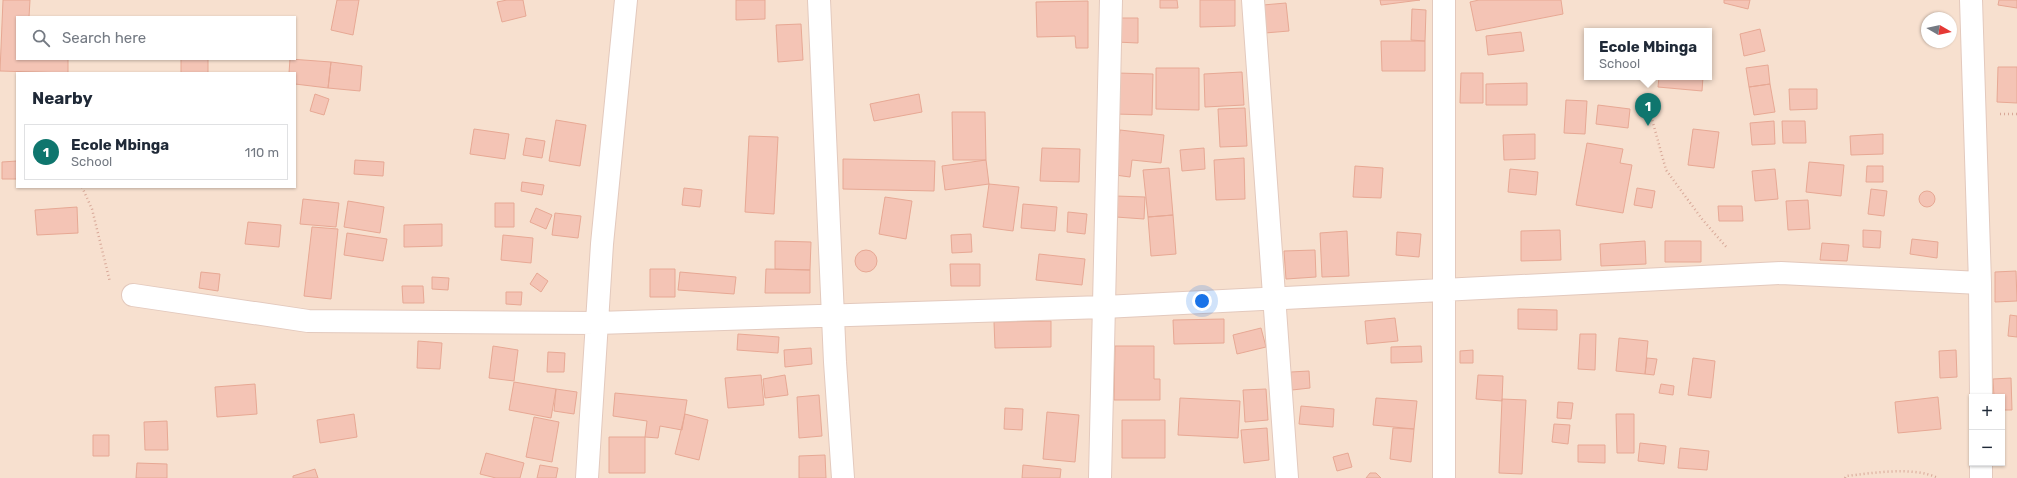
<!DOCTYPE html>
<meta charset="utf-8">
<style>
:root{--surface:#fff;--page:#f2f2f3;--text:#1f2937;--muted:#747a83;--line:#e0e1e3;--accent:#0f766e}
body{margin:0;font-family:Rubik,sans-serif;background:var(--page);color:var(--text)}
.controls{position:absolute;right:12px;bottom:12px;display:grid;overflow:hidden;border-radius:0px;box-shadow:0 1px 3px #0004}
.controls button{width:36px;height:36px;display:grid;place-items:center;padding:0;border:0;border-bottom:1px solid var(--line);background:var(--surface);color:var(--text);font:20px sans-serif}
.compass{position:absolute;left:1921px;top:12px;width:36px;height:36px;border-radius:50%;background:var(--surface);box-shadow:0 1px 3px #0004;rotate:99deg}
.you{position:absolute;left:1202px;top:301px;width:14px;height:14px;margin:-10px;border:3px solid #fff;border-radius:50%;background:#1a73e8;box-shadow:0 0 0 6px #1a73e833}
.badge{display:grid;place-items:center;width:26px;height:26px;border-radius:50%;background:var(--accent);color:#fff;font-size:13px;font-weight:700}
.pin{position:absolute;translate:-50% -33px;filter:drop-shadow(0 1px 2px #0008)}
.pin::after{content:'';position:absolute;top:21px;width:14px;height:12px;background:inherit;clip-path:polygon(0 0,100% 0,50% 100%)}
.popup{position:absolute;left:1584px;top:28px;width:128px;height:52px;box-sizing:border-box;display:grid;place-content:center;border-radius:0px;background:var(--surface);filter:drop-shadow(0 1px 3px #0005);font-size:13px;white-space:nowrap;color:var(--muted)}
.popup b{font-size:15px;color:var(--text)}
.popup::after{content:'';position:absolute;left:50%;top:100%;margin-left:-8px;border:8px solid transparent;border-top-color:var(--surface)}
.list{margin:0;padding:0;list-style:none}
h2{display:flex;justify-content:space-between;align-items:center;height:52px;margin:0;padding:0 16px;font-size:17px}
h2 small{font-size:13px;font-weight:400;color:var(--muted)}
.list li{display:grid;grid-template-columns:26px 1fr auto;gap:12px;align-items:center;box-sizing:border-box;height:56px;margin:0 8px 8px;padding:0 8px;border:1px solid var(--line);border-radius:0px}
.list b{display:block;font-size:15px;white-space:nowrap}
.list p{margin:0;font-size:13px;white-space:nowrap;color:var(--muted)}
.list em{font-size:13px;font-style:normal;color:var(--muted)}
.icon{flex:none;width:22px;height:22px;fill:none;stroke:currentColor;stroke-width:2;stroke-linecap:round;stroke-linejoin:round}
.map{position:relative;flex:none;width:2017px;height:478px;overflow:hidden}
.search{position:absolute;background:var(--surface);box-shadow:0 1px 3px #0004;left:16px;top:16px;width:280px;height:44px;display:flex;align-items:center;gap:10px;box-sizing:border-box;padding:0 14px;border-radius:0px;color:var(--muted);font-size:15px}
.panel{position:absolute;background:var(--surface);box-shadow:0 1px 3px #0004;left:16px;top:72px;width:280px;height:116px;border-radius:0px}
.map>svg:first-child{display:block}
.residential{fill:#f7e0cf;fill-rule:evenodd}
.building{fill:#f4c4b5;stroke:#e7a894}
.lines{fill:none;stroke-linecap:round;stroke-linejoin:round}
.street-casing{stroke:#e3c9bd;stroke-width:24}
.path{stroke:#d8a898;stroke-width:2.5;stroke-dasharray:1 3;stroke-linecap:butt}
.street{stroke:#fff;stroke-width:22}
</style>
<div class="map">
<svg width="2017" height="478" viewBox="0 0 2017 478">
<rect width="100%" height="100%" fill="#fdedde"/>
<path class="residential" d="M0 0H2017V478H0ZM17 17H295V59H17ZM1927 18H1951V42H1927ZM1587 31H1709V77H1587ZM17 73H295V187H17ZM1972 397H2002V463H1972Z"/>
<path class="building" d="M3 0H30L29 17H17V59H68V73L0 71Z
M337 0H359L353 35 331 30Z
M507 0H523L526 16 502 22 497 2Z
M736 0H765V19L736 20Z
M1160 0H1177L1178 8H1160Z
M1200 0H1235V26L1200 27Z
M1380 0H1420L1381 5Z
M1479 0H1561L1563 14 1476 31 1470 2Z
M1724 0H1750L1748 9 1724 3Z
M1999 0H2017V8L1998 5Z
M1088 1V48H1076L1075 36 1037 37 1036 2Z
M1286 3 1289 31 1265 33 1263 5Z
M1412 9 1426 10 1425 41 1411 40Z
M1116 18H1138V43L1116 42Z
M801 24 803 60 778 62 776 25Z
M1760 29 1765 51 1744 56 1740 34Z
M1521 32 1524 51 1488 55 1486 36Z
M1381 41H1425V71H1382Z
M181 59H208V73H181Z
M290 59 331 62 328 88 295 84V73H289Z
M331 62 362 66 360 91 328 88Z
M1768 65 1770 84 1749 87 1746 68Z
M1998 67H2017V103L1997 102Z
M1156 68H1199V110L1156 109Z
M1242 72 1244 105 1205 107 1204 74Z
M1117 73 1153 74 1152 115 1115 114Z
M1461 73H1483V103H1460Z
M1659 77H1703L1702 91 1658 87Z
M1527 83V105H1486V84Z
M1770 84 1775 112 1754 115 1749 87Z
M1789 89H1817V109L1790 110Z
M315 94 329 99 324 115 310 111Z
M919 94 922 112 874 121 870 104Z
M1566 100 1587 101 1585 134 1564 133Z
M1598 105 1630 109 1628 128 1596 124Z
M1245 108 1247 146 1220 147 1218 109Z
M952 112H985L986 160H953Z
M556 120 586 125 580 166 549 161Z
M1774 121 1775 144 1752 145 1750 123Z
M1782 121H1805L1806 143H1783Z
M474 129 509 134 505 159 470 154Z
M1693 129 1719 132 1714 168 1688 165Z
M1120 130 1164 135 1161 163 1132 160 1130 177 1115 175Z
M1535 134V159L1504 160 1503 135Z
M1883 134V154L1851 155 1850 136Z
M749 136 778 137 774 214 745 212Z
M526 138 545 141 542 158 523 155Z
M1587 143 1623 149 1620 163 1632 165 1623 213 1576 205Z
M1042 148 1080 149 1079 182 1040 181Z
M1204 148 1205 169 1182 171 1180 150Z
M1244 158 1245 199 1216 200 1214 160Z
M843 159 935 161 934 191 843 189Z
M355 160 384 162 383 176 354 174Z
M986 160 989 184 945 190 942 166Z
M17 161V179H2V162Z
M1809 162 1844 165 1841 196 1806 192Z
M1355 166 1383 168 1381 198 1353 197Z
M1867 166H1883V182H1866Z
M1169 168 1173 215 1148 217 1143 170Z
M1510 169 1538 172 1536 195 1508 192Z
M1775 169 1778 199 1755 201 1752 171Z
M522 182 544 185 542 195 521 191Z
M989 184 1019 187 1013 231 983 227Z
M684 188 702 190 700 207 682 205Z
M1637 188 1655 191 1652 208 1634 205Z
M1871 189 1887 191 1884 216 1868 214Z
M1919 199a8 8 0 1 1 16 0a8 8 0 1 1-16 0Z
M1116 196 1145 197 1144 219 1116 217Z
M885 197 912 201 906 239 879 234Z
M303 199 339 203 336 227 300 224Z
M1808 200 1810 229 1788 230 1786 201Z
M348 201 384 207 380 233 344 227Z
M495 203H514V227H495Z
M1023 204 1057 207 1055 231 1021 228Z
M1718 206H1742L1743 221H1719Z
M77 207 78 233 37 235 35 210Z
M536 208 552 215 546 229 530 222Z
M1068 212 1087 214 1085 234 1067 232Z
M555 213 581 216 578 238 552 235Z
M1173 215 1176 254 1151 256 1148 217Z
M248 222 281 225 279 247 245 244Z
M442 224V246L404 247V225Z
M312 227 338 229 331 299 304 296Z
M1560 230 1561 260 1521 261V231Z
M1863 230 1881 231 1880 248 1863 247Z
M1347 231 1349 276 1322 277 1320 233Z
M1397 232 1421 234 1419 257 1396 255Z
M347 233 387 239 383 261 344 255Z
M971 234 972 252 952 253 951 235Z
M503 235 533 238 531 263 501 260Z
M1912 239 1938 242 1937 258 1910 254Z
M775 241 811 242 810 270 775 269Z
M1645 241 1646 264 1601 266 1600 244Z
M1665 241H1701V262H1665Z
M1822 243 1849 245 1847 261 1820 260Z
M855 261a11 11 0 1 1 22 0a11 11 0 1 1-22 0Z
M1315 250 1316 277 1286 279 1284 251Z
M1039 254 1085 259 1082 285 1036 280Z
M950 264H980V286H951Z
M650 269H675V297H650Z
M766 269 810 270V293H765Z
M2016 271 2017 301 1995 302V272Z
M201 272 220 274 218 291 199 288Z
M680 272 736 277 734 294 678 290Z
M537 273 548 281 541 292 530 284Z
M432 277 449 278 448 290 432 289Z
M402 286H423L424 303H403Z
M506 292H522L521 305 506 304Z
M1518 309 1557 310V330L1518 329Z
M2010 315 2017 316V337L2008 336Z
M1395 318 1398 341 1367 344 1365 321Z
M1224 319V343L1174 344 1173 320Z
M1051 321V347L995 348 994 322Z
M1261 328 1266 347 1237 354 1233 335Z
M738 334 779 337 778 353 737 350Z
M1580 334H1596L1595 370 1578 369Z
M1619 338 1648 341 1645 374 1616 371Z
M418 341 442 343 440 369 417 368Z
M493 346 518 350 514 381 489 378Z
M1115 346H1154V379H1160V400H1114Z
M1421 346 1422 362 1391 363V347Z
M811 348 812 364 785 367 784 350Z
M1473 350V363H1460V351Z
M1956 350 1957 377 1940 378 1939 351Z
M548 352 565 353 564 372H547Z
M1647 358 1657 359 1654 375 1645 374Z
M1693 358 1715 361 1711 398 1688 395Z
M1309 371 1310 388 1292 390 1291 372Z
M761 375 764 405 728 408 725 378Z
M785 375 788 395 765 398 763 379Z
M1478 375 1503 376 1502 401 1476 399Z
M2011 378 2012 410H2002V397H1994L1993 379Z
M514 382 556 389 551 418 509 410Z
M255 384 257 414 217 417 215 387Z
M1661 384 1674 386 1673 395 1659 393Z
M556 389 577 392 574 414 554 411Z
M1266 389 1268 420 1245 422 1243 390Z
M615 393 687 400 682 430 660 426 658 438 645 437 647 421 613 416Z
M819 395 822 436 799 438 797 397Z
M1938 397 1941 429 1898 433 1895 402Z
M1180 398 1240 401 1238 438 1178 435Z
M1376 398 1417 401 1414 429 1373 425Z
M1502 399 1526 400 1522 474 1499 473Z
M1558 402 1573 403 1571 419 1557 418Z
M1301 406 1334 409 1333 427 1299 424Z
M1005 408 1023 409 1022 430 1004 429Z
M1047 412 1079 415 1075 462 1043 459Z
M354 414 357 437 320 443 317 420Z
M685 414 708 420 699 460 675 454Z
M1616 414H1634V453H1617Z
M534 417 559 422 552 462 526 457Z
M1122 420H1165V458H1122Z
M167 421 168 450H145L144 422Z
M1554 424 1570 425 1568 444 1552 442Z
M1267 428 1269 460 1244 463 1241 430Z
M1393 428 1414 429 1411 462 1390 459Z
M93 435H109V456H93Z
M609 437H645V473H609Z
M1640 443 1666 446 1664 464 1638 461Z
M1578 445H1605V463L1578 462Z
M1680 448 1709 451 1707 470 1678 468Z
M486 453 524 463 520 478H496L480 474Z
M1348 453 1352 467 1337 471 1333 457Z
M825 455 826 478H799V456Z
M137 463 167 464V478H136Z
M540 465 558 468 556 478H537Z
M1023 465 1061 469 1060 478H1022Z
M315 469 318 478H293V476Z
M1370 473H1376L1381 478H1366Z"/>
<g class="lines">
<defs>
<path id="street" d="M819 0 835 362 843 478
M1253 0 1287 478
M1444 0V478
M1971 0 1980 283 1981 397
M133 295 308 321 597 323 1104 307 1781 273 1980 283
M1981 463V478
M587 478 602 244 626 0
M1100 478 1111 0"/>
</defs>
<use href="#street" class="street-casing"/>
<path class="path" d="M1647 101 1666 170 1702 219 1728 249
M2000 114H2017
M82 187 92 209 110 282
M1845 478 1846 476C1874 473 1913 466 1938 478"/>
<use href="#street" class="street"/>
</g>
</svg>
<div class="controls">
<button>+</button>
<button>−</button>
</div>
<svg class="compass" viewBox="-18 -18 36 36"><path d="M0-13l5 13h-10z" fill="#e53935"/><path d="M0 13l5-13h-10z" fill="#747a83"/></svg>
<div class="you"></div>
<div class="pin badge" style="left:1648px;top:126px">1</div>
<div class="popup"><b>Ecole Mbinga</b>School</div>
<div class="search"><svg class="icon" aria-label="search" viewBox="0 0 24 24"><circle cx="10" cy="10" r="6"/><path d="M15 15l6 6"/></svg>Search here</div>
<section class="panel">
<h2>Nearby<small></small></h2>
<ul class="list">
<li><span class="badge">1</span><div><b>Ecole Mbinga</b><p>School</p></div><em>110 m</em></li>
</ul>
</section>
</div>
